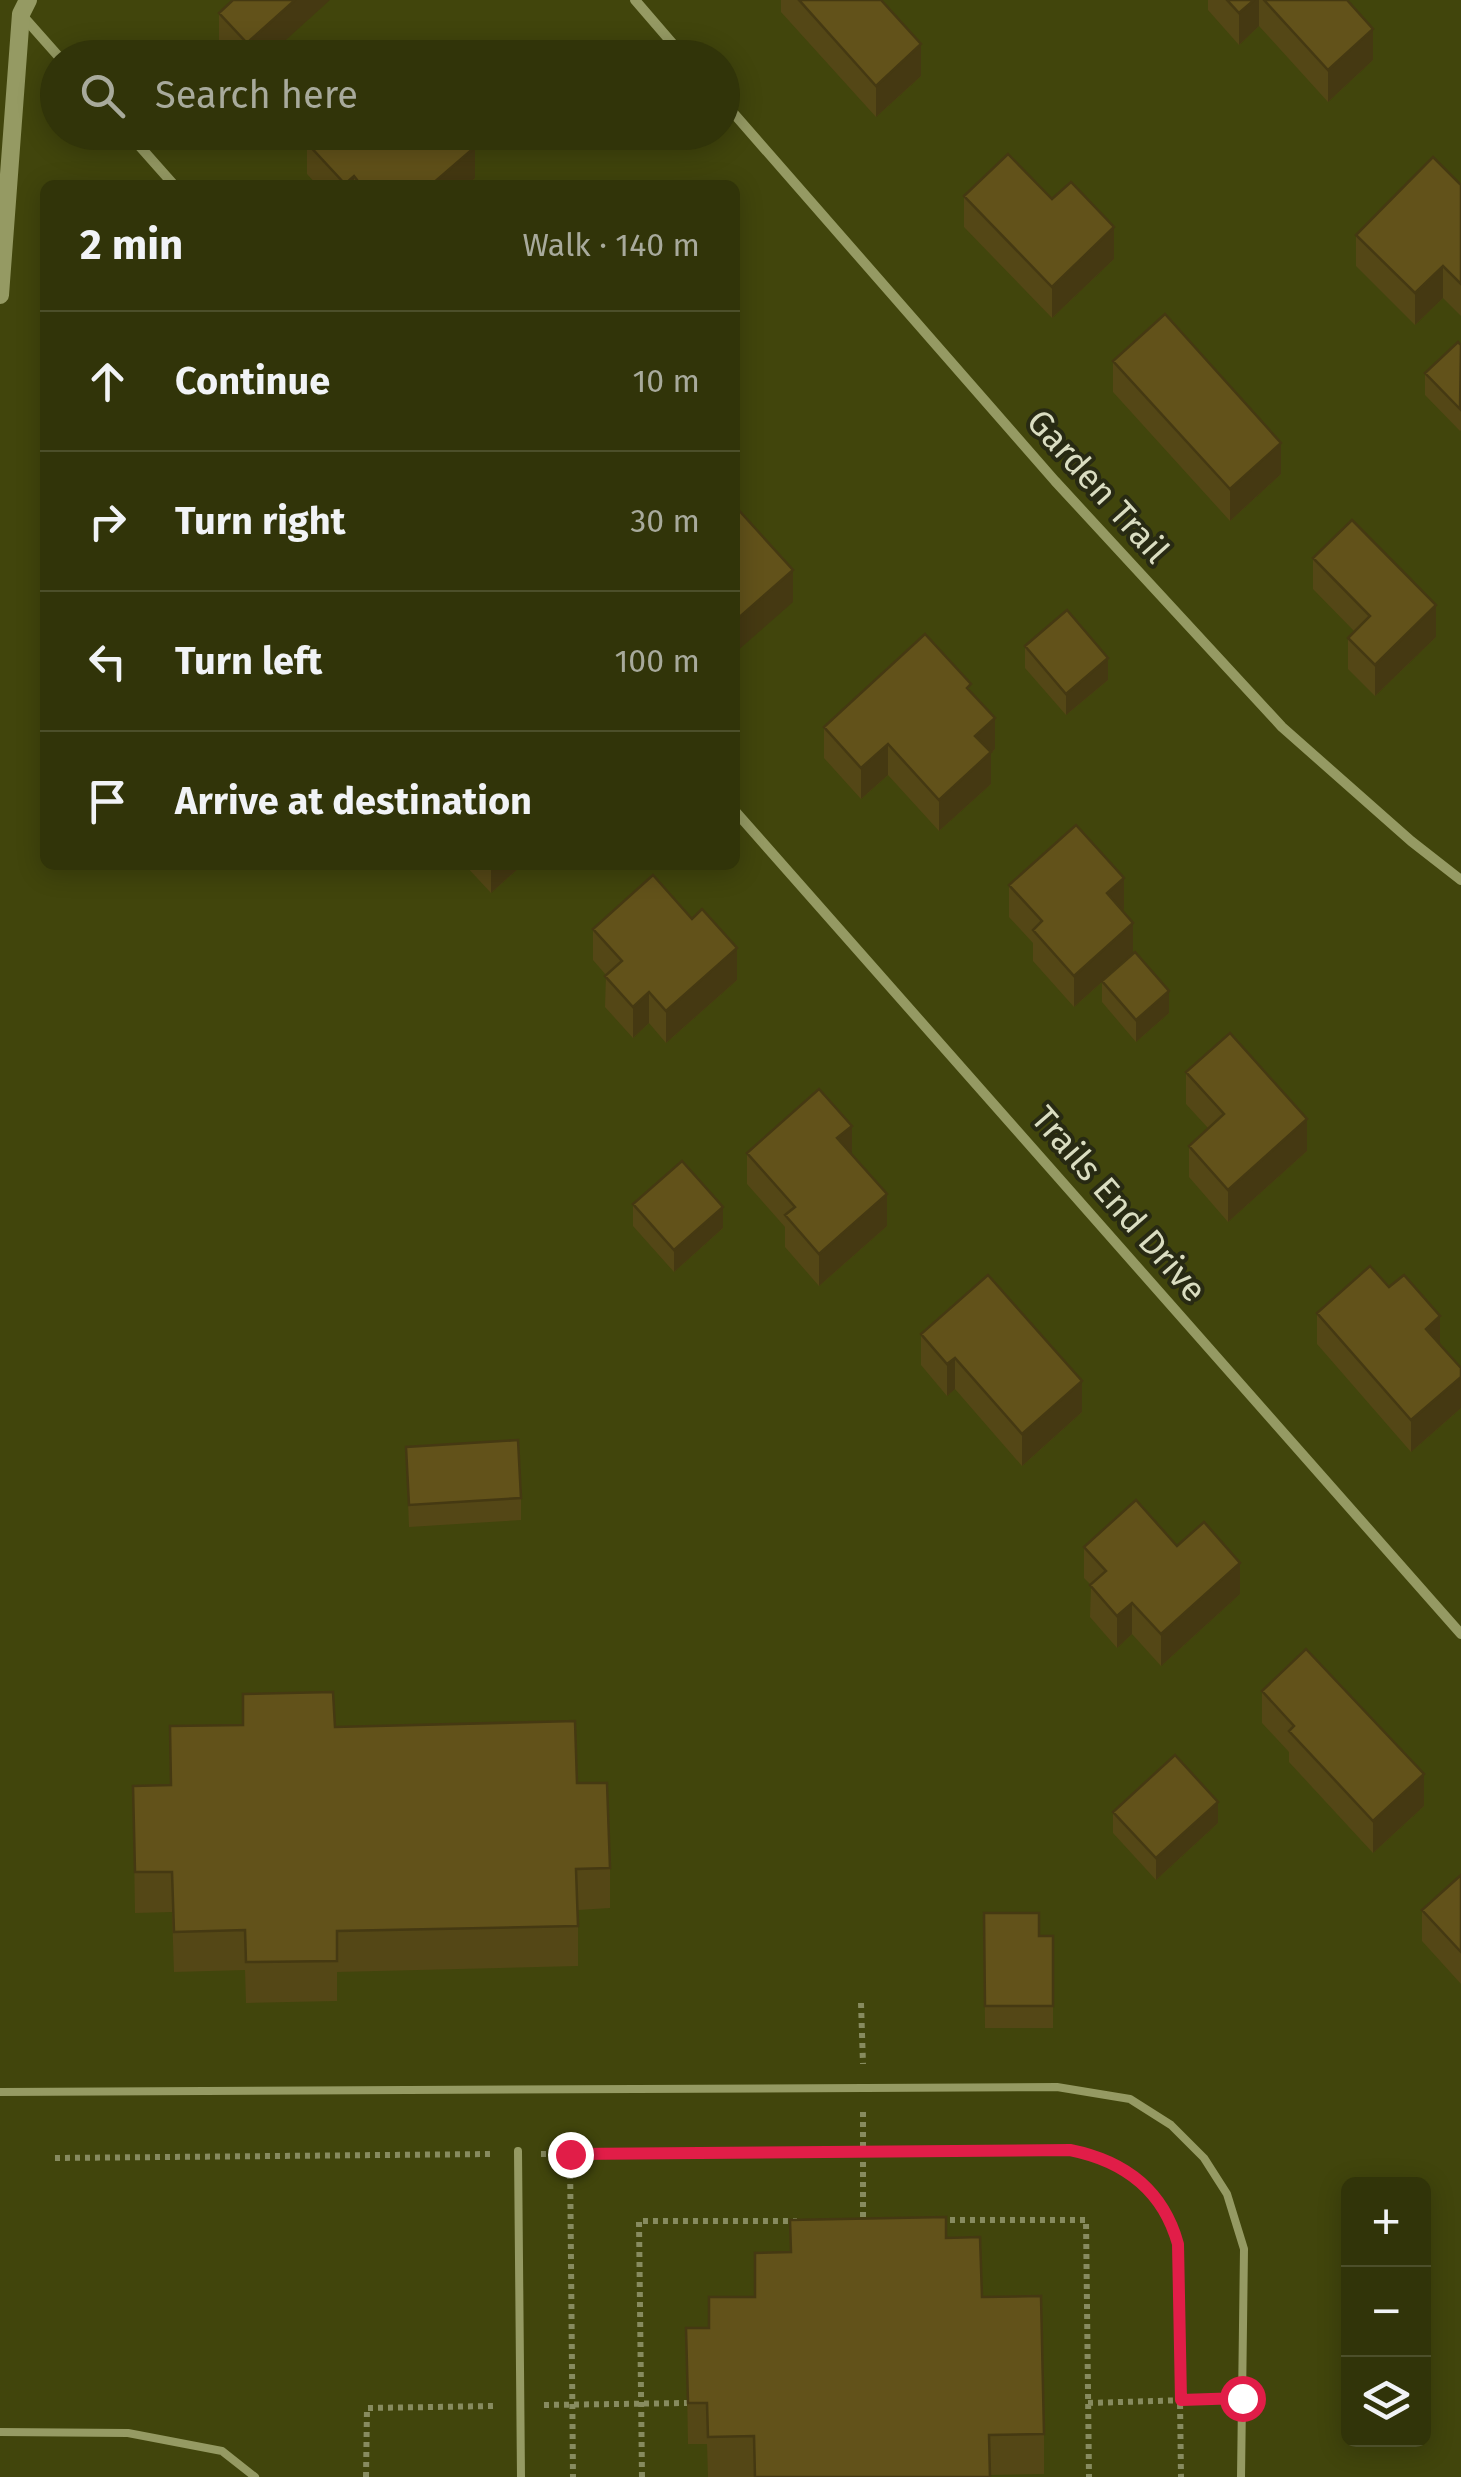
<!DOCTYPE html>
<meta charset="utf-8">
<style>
:root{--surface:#313409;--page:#3d3f17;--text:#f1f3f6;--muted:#a8aa9c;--line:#4c4f2a}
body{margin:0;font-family:"Fira Sans",sans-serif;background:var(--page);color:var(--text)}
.controls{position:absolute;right:30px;bottom:30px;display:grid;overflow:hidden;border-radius:15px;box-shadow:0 5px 25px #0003}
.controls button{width:90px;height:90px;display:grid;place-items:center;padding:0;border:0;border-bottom:2px solid var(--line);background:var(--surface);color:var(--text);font:50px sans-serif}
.stop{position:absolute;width:30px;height:30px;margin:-22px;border:8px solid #e11d48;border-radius:50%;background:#fff}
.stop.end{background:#e11d48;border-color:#fff;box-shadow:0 2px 10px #0008}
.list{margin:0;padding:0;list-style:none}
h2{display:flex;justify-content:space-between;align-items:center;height:130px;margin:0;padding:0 40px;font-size:42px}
h2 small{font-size:32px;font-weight:400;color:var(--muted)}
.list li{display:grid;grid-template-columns:65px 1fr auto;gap:30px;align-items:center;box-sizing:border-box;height:140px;padding:0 40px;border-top:2px solid var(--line)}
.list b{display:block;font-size:38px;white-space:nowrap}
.list em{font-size:32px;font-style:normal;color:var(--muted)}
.icon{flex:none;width:55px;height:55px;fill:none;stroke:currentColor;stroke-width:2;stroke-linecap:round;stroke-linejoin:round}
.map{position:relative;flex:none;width:1461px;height:2477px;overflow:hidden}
.search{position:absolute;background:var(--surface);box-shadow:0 5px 25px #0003;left:40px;top:40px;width:700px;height:110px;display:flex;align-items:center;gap:25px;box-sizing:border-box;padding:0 35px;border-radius:55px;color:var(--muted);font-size:38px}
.panel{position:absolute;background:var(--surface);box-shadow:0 5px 25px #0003;left:40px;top:180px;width:700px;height:690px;border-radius:15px}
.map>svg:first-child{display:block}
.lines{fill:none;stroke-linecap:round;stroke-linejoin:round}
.path{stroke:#878b5f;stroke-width:6;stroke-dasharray:5 5;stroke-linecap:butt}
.service{stroke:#959a63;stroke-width:8}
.minor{stroke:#959a63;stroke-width:10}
.tertiary{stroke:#959a63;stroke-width:18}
.wall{fill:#544716}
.shaded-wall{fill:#453912}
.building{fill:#62521a;stroke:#453912;stroke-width:2.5}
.route{stroke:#e11d48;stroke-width:12}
.labels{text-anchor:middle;stroke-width:8;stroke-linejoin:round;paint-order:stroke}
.street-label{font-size:35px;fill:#daddc1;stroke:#282a13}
</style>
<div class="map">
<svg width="1461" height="2477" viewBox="0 0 1461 2477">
<rect width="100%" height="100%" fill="#41450c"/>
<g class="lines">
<path class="path" d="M861 2003 863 2064
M863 2112V2221
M541 2154 1070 2151C1125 2161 1163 2190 1178 2245L1181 2477
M570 2154 573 2477
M55 2158 493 2154
M940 2220H1086L1089 2477
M1088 2403 1221 2399
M544 2405 687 2403
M366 2477 367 2408 496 2406
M642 2477 639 2221H797"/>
<path class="service" d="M0 2092 1057 2087 1130 2099 1171 2125 1204 2158 1227 2194 1244 2249 1241 2477
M518 2151 521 2477
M0 2432 128 2433 222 2451 255 2477"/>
<path class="minor" d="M635 0 685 58
M21 14 60 58
M722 100 1055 481 1282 727 1411 841 1461 880
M127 132 174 185
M735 811 1461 1634"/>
<path class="tertiary" d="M0 295 21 14 28 0"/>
</g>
<path class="wall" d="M781 0H881L921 76 876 117 781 12Z
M1208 0H1347L1373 60 1328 102 1259 26 1239 45 1208 10Z
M219 13 266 58H231L219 44Z
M307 143 417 148 475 178 467 185H317L307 174Z
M1461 185V316L1443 298 1415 325 1356 266V235Z
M964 196 1052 199 1114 259 1052 318 964 227Z
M1461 345V430L1460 431 1425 395V373Z
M1113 361 1281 474 1230 521 1113 392Z
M1313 558 1436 637 1375 696 1348 669V638L1354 631 1313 589Z
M1025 646 1108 680 1066 715 1025 668Z
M971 693 995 749 991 753V784L939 831 888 775 861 799 824 758V727Z
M465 865H522L491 893Z
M1009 885 1124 909 1122 910 1133 953 1169 1013 1136 1042 1102 1002V982L1074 1007 1033 961V943L1009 917Z
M692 919 737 980 666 1043 649 1023 633 1038 605 1007 606 975 593 960V929Z
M1186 1072 1307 1151 1228 1222 1189 1177V1146L1208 1128 1186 1104Z
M747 1153 852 1154 887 1226 819 1286 785 1247V1227L747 1184Z
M633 1204 723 1228 674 1272 633 1226Z
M1317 1313 1440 1345 1461 1368V1408L1411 1452 1317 1344Z
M921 1334 1082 1412 1022 1466 955 1389 947 1396 921 1365Z
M406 1447 521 1498V1520L409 1527Z
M1177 1546 1240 1594 1161 1666 1132 1634 1117 1648 1090 1617 1091 1585 1084 1578V1547Z
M1262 1691 1424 1806 1373 1853 1289 1762V1752L1262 1723Z
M243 1694 335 1727 577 1783 610 1868V1908L578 1910V1966L337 1972V2001L246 2003 245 1970 174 1972 172 1912 135 1913 133 1786 170 1785V1726L243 1725Z
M1113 1812 1218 1823 1156 1880 1113 1833Z
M1461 1875V1984L1422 1941V1910Z
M984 1913 1039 1936H1053V2028H985Z
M946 2238 982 2297 1044 2434V2474L990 2475V2477H708L707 2444H688L686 2328H709L755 2297Z"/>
<path class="shaded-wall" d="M295 0H330L266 58H247V43Z
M1254 0H1259V26L1239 45V13Z
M1373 29V60L1328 102V70Z
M921 44V76L876 117V86Z
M475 147V178L467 185H431Z
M354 176V185H345Z
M1114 227V259L1052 318V287Z
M1443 266V298L1415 325V293Z
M1281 443V474L1230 521V489Z
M793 570V602L735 653V621Z
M1436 605V637L1375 696V665Z
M1108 658V680L1066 715V694Z
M995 718V749L991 753V784L939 831V800L975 736Z
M888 744V775L861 799V768Z
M491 865H522L491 893Z
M1124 878V909L1107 925V893Z
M1133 923V954L1074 1007V976Z
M737 948V980L666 1043V1011Z
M1169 991V1013L1136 1042V1020Z
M649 992V1023L633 1038V1007Z
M1307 1119V1151L1228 1222V1190Z
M852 1126V1157L837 1138Z
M887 1194V1226L819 1286V1254Z
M723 1207V1228L674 1272V1250Z
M1440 1316V1347L1426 1329Z
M955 1358V1389L947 1396V1364Z
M1461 1377V1408L1411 1452V1420Z
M1082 1381V1412L1022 1466V1434Z
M1240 1563V1594L1161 1666V1634Z
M1132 1603V1634L1117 1648V1616Z
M1424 1774V1806L1373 1853V1821Z
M1218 1802V1823L1156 1880V1858Z"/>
<path class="building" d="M233 0H295L247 43 219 13Z
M799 0H881L921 44 876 86Z
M1227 0H1254L1239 13Z
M1264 0H1347L1373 29 1328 70Z
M319 132H404L417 148 435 132H462L475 147 431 185H361L354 176 345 184 307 143Z
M1008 154 1052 199 1071 182 1114 227 1052 287 964 196Z
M1433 157 1461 185V284L1443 266 1415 293 1356 235Z
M1165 314 1281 443 1230 489 1113 361Z
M1458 342 1461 345 1460 409 1425 373Z
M735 506 793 570 735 621Z
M1352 520 1436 605 1375 665 1348 638 1370 616 1313 558Z
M1067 610 1108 658 1066 694 1025 646Z
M925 634 971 684 967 688 995 718 975 736 991 752 939 800 888 744 861 768 824 727Z
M1076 825 1124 878 1107 893 1133 923 1074 976 1033 930 1042 921 1009 885Z
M653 875 692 919 702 909 737 948 666 1011 649 992 633 1007 605 976 622 961 593 929Z
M1135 952 1169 991 1136 1020 1102 981Z
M1230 1033 1307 1119 1228 1190 1189 1146 1224 1114 1186 1072Z
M819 1089 852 1126 837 1138 887 1194 819 1254 785 1215 795 1207 747 1153Z
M682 1161 723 1207 674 1250 633 1204Z
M1370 1266 1389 1287 1404 1275 1440 1316 1426 1329 1461 1368V1377L1411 1420 1317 1313Z
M988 1275 1082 1381 1022 1434 955 1358 947 1364 921 1334Z
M518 1440 521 1498 409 1505 406 1447Z
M1136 1500 1177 1546 1204 1522 1240 1563 1161 1634 1132 1603 1117 1616 1090 1585 1106 1571 1084 1547Z
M1306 1649 1424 1774 1373 1821 1289 1731 1294 1726 1262 1691Z
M333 1692 335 1727 575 1721 577 1783H607L610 1868 576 1869 578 1926 337 1931V1961L246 1962 245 1930 174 1932 172 1872H135L133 1786 171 1785 170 1726 243 1725V1694Z
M1175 1755 1218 1802 1156 1858 1113 1812Z
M1461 1875V1952L1422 1910Z
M984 1913H1039V1936H1053V2006H985Z
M946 2217V2238L980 2237 982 2297 1041 2296 1044 2434 989 2435 990 2477H755L754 2436 708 2437 707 2403H688L686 2328H709V2297H755V2253L791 2252 790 2220Z"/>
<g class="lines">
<path class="route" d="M570 2154 1070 2150C1125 2161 1163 2190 1178 2244L1181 2400 1242 2398"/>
</g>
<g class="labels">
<g class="street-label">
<text transform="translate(1098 486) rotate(48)" y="12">Garden Trail</text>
<text transform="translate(1119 1204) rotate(49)" y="12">Trails End Drive</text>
</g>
</g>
</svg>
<div class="controls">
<button>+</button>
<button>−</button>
<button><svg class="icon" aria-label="layers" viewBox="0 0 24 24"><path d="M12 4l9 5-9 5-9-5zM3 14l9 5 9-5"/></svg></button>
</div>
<div class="stop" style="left:1242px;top:2398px"></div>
<div class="stop end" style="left:570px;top:2154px"></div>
<div class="search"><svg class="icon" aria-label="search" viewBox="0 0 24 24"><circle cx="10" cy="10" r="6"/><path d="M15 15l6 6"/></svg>Search here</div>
<section class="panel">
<h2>2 min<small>Walk · 140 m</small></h2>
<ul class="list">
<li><svg class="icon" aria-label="ahead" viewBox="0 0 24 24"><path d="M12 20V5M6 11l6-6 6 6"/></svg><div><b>Continue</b></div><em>10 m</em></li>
<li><svg class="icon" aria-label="right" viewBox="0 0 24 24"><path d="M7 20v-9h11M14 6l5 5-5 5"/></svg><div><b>Turn right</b></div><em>30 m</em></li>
<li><svg class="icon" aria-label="left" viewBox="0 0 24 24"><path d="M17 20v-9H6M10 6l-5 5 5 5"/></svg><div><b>Turn left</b></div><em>100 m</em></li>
<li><svg class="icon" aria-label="arrive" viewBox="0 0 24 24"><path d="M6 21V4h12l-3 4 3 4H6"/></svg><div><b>Arrive at destination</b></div></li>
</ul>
</section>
</div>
